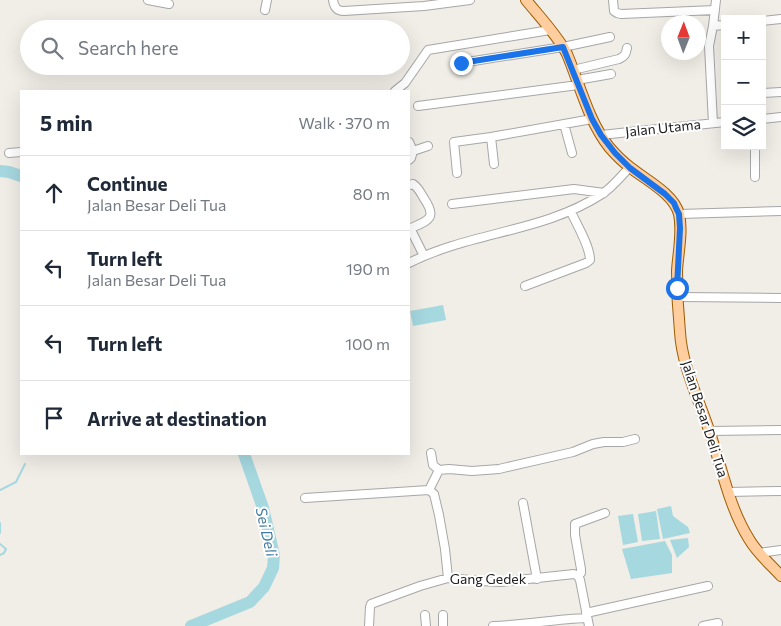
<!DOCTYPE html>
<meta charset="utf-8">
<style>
:root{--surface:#fff;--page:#f6f6f7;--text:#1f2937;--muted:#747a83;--line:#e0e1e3}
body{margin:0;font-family:Commissioner,sans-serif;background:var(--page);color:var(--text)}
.controls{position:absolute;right:15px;top:15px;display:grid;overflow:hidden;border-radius:0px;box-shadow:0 5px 20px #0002}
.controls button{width:45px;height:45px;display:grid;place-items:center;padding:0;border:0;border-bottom:1px solid var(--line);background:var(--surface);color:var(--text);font:25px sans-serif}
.compass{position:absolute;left:661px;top:15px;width:45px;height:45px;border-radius:50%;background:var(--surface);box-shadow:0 5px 20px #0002;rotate:1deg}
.stop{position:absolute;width:15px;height:15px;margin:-11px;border:4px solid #1a73e8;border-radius:50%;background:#fff}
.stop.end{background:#1a73e8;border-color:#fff;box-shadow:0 1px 5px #0008}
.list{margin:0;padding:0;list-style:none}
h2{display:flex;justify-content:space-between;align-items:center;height:65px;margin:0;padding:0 20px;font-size:21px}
h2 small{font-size:16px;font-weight:400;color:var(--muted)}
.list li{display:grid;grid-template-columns:32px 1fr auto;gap:15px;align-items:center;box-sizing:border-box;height:75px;padding:0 20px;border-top:1px solid var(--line)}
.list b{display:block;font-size:19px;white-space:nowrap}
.list p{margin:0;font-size:16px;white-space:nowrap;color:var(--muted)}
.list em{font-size:16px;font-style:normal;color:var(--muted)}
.icon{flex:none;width:28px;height:28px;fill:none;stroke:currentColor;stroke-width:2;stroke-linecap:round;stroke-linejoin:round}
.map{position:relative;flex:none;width:781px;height:626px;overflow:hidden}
.search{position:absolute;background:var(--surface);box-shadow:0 5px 20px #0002;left:20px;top:20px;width:390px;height:55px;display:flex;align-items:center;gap:12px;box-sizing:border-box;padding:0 18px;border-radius:28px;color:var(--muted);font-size:19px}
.panel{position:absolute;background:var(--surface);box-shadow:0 5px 20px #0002;left:20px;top:90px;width:390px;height:365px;border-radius:0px}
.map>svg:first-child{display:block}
.water{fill:#a6d8e0}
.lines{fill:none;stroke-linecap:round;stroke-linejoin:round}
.stream{stroke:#a6d8e0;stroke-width:2}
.river{stroke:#a6d8e0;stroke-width:12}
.minor-casing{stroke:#a7a7a7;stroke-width:10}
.major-casing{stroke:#9d5c00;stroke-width:12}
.minor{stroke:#fff;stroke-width:8}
.major{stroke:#ffcd9e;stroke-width:10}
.route{stroke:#1a73e8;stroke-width:6}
.labels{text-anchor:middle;stroke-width:4;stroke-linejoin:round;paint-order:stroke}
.street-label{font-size:14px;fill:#202020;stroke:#fff}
.water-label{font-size:15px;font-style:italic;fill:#437ba4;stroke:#fff}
</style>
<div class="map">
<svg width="781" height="626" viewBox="0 0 781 626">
<rect width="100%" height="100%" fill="#f1ede7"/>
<path class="water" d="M443 305 446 320 413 326 410 311Z
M671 506 673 516 688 527 690 533 663 539 657 509Z
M656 511 660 539 642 541 638 514Z
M633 514 638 542 623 545 618 516Z
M688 538 689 547 677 558 670 540Z
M665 541 672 555V573L631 579 622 549Z"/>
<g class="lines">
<path class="stream" d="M0 490 16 482 25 464
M0 523V533
M0 544 6 549 4 553 0 555"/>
<path class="river" d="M0 171 9 172 21 176
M191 626 250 602 264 587 273 568 274 555 263 508 244 454"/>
<defs>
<path id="minor" d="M148 0 169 4
M333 0C334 7 337 11 344 11L424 6 470 0
M613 0 614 11 617 13 621 14 715 10
M265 10 267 0
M762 21 781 19
M713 26 725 25
M461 63 563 47 610 37
M573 70 619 59C625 56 626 54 627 48
M577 80 611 74
M395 91 405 83 428 50 550 30
M763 93 781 92
M418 106 578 85
M762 119 781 117
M713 123 709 46 713 26 716 0
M564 124 572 153
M601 135 725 122
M491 137 494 164
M409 142 413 151 411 158 409 160
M755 146V177
M413 151 428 146
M9 153 21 152
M457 173 454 142 491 137 592 119
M409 185 413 184C419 188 421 194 425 200 438 220 426 221 409 229
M452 204 574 189 604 193
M679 214 781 211
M410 228 424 256
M409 263C470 232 544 232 602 194 613 187 621 176 630 167
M525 286 586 263 590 260C590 246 577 225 571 212
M678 297 781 298
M710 431 781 430
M431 453 433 465 439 470
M429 490 439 470 449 469 472 471 499 469 573 452 593 444 604 442H623L635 439
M728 492 781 491
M305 498 429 490 434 494 439 515 445 549 448 578
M523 503 537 579
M759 553 781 550
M578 576 581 573V569L575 535V524L605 513
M578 576 580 580 589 626
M586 613 708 586
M425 615 426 626
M443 615V626
M369 626 370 607 371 604 420 586 448 578 481 581 500 582 574 574 578 576
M493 626C525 625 555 619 587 618
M703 626 718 623"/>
<path id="major" d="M526 0C539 16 558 36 567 54 580 85 588 120 609 147 615 154 623 162 631 168 646 180 674 194 679 214 683 232 678 253 677 271 677 291 678 312 680 332 682 367 699 399 710 433 722 468 729 507 749 539 757 553 770 564 781 576"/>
</defs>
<use href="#minor" class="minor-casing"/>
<use href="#major" class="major-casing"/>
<use href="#minor" class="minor"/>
<use href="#major" class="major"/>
</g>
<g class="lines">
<path class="route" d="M461 63 563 47 592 119 601 135 615 153 630 168 665 194 674 203 676 208 679 214 680 228 677 288"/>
</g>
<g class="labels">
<g class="street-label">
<text transform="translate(663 128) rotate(-6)" y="5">Jalan Utama</text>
<text transform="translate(705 419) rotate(72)" y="5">Jalan Besar Deli Tua</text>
<text x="488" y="584">Gang Gedek</text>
</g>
<g class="water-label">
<text transform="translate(266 532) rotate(77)" y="5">Sei Deli</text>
</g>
</g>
</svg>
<div class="controls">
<button>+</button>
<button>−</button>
<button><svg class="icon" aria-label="layers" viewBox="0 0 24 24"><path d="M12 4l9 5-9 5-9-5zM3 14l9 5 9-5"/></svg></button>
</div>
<svg class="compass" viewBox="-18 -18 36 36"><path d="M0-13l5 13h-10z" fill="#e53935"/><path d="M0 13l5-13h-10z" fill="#747a83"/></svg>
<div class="stop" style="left:677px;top:288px"></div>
<div class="stop end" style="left:461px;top:63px"></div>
<div class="search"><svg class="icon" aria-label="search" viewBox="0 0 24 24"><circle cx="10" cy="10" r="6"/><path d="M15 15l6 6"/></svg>Search here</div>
<section class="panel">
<h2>5 min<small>Walk · 370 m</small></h2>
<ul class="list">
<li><svg class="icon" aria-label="ahead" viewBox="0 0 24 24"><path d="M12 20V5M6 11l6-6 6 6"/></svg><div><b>Continue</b><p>Jalan Besar Deli Tua</p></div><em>80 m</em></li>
<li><svg class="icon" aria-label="left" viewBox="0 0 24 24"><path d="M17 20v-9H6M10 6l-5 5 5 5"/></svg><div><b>Turn left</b><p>Jalan Besar Deli Tua</p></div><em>190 m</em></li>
<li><svg class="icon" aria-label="left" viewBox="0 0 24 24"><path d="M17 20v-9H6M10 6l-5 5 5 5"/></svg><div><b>Turn left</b></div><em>100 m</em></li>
<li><svg class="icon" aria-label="arrive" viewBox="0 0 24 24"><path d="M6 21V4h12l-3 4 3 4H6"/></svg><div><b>Arrive at destination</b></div></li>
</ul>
</section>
</div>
